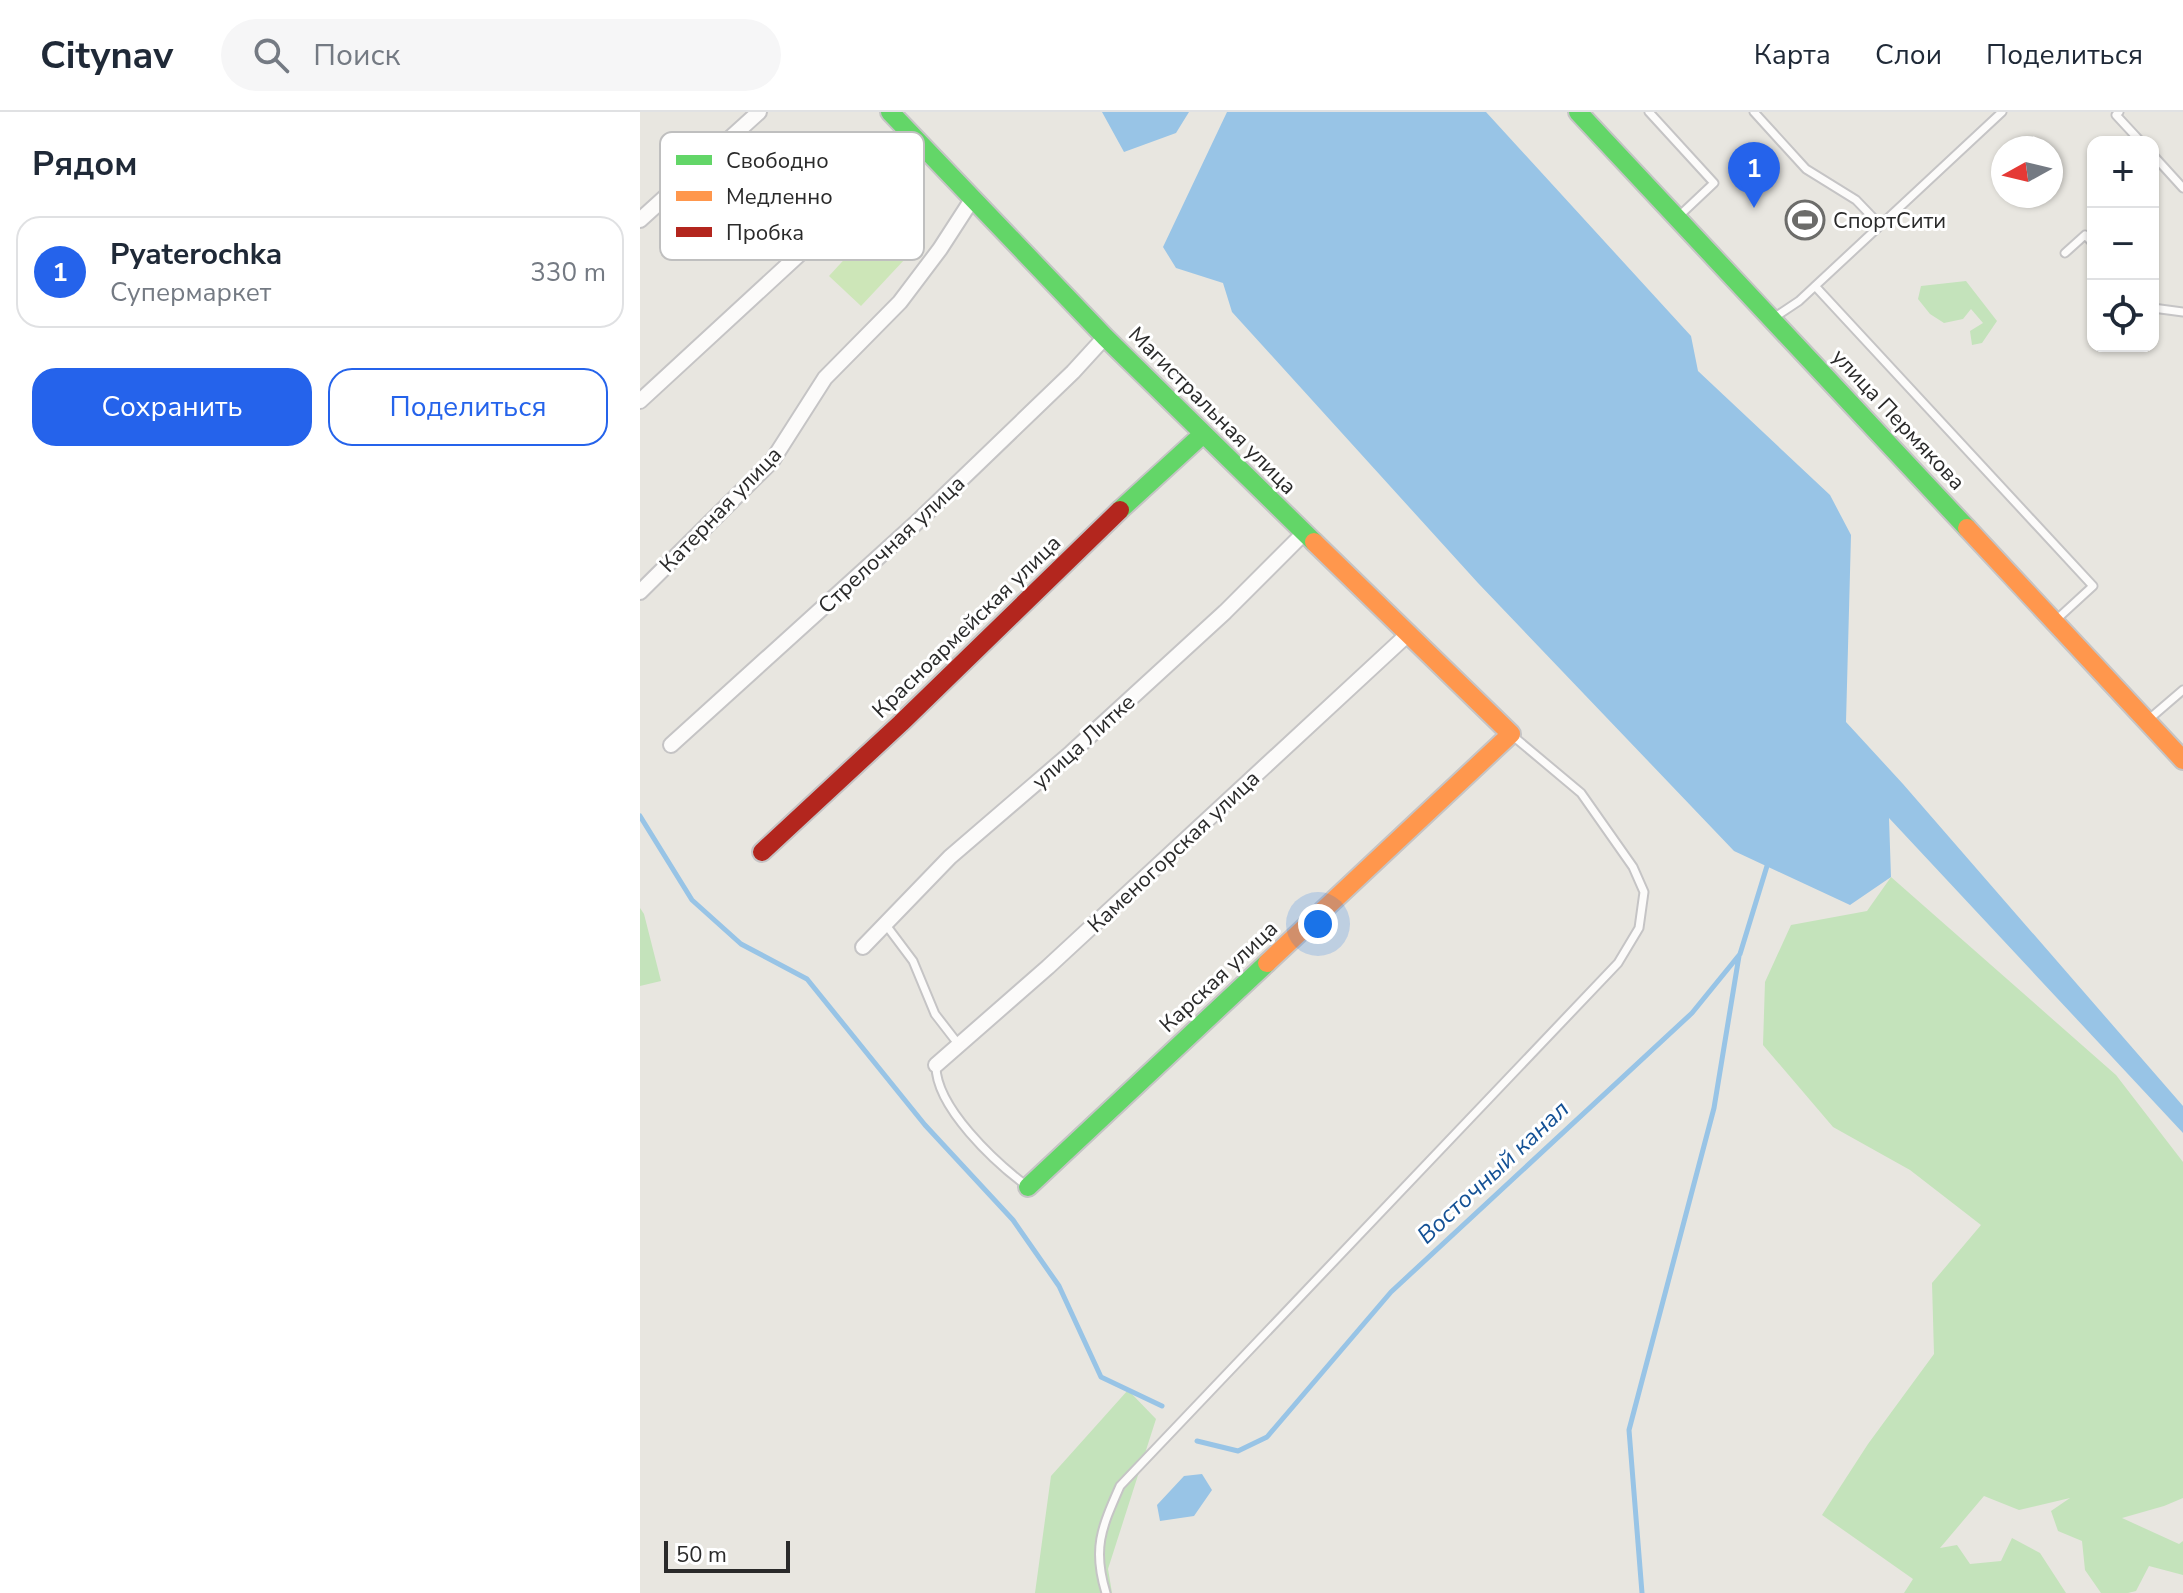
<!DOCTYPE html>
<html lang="ru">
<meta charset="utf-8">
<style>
:root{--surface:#fff;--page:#f6f6f7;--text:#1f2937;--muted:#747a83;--line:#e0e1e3;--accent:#2563eb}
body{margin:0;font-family:"Nunito Sans",sans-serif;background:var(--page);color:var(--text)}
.controls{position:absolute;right:24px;top:24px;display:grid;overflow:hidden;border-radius:16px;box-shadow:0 2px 6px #0004}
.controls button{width:72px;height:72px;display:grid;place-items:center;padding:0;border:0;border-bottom:2px solid var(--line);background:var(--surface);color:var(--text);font:40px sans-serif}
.compass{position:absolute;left:1351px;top:24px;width:72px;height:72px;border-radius:50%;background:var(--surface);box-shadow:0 2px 6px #0004;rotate:262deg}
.scale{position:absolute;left:24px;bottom:20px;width:126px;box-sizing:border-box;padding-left:8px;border:4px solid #2a2a2a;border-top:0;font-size:22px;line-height:28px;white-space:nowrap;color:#2a2a2a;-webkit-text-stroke:6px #fff;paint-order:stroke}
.you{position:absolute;left:678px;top:812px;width:28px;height:28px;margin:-20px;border:6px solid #fff;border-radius:50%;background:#1a73e8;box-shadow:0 0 0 12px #1a73e833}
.badge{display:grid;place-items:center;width:52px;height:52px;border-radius:50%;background:var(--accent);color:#fff;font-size:26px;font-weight:700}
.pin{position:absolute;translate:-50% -66px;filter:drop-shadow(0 2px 4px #0008)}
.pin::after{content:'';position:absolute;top:42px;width:28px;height:24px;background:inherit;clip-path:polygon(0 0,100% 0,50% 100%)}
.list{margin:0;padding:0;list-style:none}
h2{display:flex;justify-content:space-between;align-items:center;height:104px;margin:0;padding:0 32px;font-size:34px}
h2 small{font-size:26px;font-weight:400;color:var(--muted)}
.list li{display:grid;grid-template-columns:52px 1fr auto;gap:24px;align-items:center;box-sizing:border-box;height:112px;margin:0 16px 16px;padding:0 16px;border:2px solid var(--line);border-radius:24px}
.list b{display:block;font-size:30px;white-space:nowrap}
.list p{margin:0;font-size:26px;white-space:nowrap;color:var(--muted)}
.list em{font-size:26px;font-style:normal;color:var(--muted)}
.actions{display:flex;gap:16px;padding:24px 32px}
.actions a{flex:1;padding:18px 0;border:2px solid var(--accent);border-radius:24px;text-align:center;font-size:28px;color:var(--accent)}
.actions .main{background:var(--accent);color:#fff}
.icon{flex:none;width:44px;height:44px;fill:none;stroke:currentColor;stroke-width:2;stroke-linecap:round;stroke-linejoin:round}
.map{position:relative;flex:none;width:1543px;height:1481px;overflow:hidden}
header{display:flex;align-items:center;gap:48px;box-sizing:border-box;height:112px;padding:0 40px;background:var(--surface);border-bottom:2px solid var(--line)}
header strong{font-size:38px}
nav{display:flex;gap:44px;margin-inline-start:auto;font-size:28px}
.search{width:560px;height:72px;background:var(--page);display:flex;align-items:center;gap:20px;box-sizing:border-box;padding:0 28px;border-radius:44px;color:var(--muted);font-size:30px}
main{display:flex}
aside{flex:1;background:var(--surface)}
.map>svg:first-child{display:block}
.green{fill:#c4e3bb}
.pitch{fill:#cde6b8}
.water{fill:#98c4e6}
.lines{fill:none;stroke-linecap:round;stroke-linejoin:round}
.stream{stroke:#98c4e6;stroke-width:5}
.lane-casing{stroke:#c5c4c5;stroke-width:11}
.street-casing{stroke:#c5c4c5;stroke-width:18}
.fast-casing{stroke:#c5c4c5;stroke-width:22}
.slow-casing{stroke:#c5c4c5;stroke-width:22}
.jam-casing{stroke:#c5c4c5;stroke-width:22}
.lane{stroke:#fcfbfa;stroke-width:7}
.street{stroke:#fcfbfa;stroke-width:14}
.fast{stroke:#63d668;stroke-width:18}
.slow{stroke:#ff974d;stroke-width:18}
.jam{stroke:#b3261e;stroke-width:18}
.labels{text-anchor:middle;stroke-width:6;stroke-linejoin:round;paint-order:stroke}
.poi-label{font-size:22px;fill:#2a2a2a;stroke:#fff;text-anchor:start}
.street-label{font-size:22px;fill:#2a2a2a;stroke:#fff}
.water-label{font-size:24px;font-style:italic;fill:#145195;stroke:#fff}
.key{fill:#fff;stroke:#bfbfbf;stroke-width:2}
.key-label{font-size:22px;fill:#2a2a2a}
</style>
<header>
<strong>Citynav</strong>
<div class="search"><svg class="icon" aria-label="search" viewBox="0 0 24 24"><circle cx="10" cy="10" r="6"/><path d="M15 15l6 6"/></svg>Поиск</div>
<nav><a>Карта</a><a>Слои</a><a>Поделиться</a></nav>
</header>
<main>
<aside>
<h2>Рядом<small></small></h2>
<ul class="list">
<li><span class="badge">1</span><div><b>Pyaterochka</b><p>Супермаркет</p></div><em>330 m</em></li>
</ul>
<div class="actions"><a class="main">Сохранить</a><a>Поделиться</a></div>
</aside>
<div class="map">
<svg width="1543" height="1481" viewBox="0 0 1543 1481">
<rect width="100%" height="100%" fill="#e8e6e0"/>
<path class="green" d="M1326 169 1357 209 1342 231 1332 233 1330 219 1343 211 1331 197 1323 207 1304 211 1290 202 1278 187 1281 174Z
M1251 765 1476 963 1543 1050V1386L1524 1394 1482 1406 1539 1432 1543 1429V1463L1509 1454 1496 1479 1488 1481H1461L1445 1458 1442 1429 1418 1419 1411 1399 1430 1386 1379 1398 1344 1384 1300 1436 1317 1433 1330 1452 1361 1449 1372 1426 1400 1441 1426 1481H1264L1273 1467 1182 1403 1228 1332 1294 1242 1292 1171 1341 1113 1270 1058 1193 1015 1123 933 1125 870 1151 813 1227 799Z
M0 796 4 802 21 869 0 874Z
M488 1278 516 1307 468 1457 472 1481H395L411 1364Z"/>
<path class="pitch" d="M247 101 280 131 221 194 189 164Z"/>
<path class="water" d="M462 0H549L536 21 484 40Z
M587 0H846L1051 224 1058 259 1190 383 1211 423 1206 610 1263 672 1543 994V1021L1249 706 1251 765 1210 793 1094 739 838 471 592 200 583 171 536 156 523 135Z
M562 1362 572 1378 554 1404 520 1409 517 1393 544 1364Z"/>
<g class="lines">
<path class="stream" d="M0 704 52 788 101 832 167 867 285 1013 373 1108 419 1174 461 1265 522 1294
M557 1329 598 1339 627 1325 751 1180 1052 901 1100 842 1127 754
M1002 1481 989 1318 1074 996 1099 844"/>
<defs>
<path id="lane" d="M1009 0 1074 71 1039 104
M1114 0 1166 57 1216 88 1240 113
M1479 0 1476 3 1501 30
M1513 43 1543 76
M1425 141 1445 123 1453 131
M1175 174 1453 474 1417 507
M1513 196 1543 200
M1135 205 1159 189 1362 0
M1508 608 1543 578
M246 813 273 849 295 902 319 933
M296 953C295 995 356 1051 387 1074
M466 1481C452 1436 462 1415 480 1374L978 851 999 816 1004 780 993 755 941 681 873 624"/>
<path id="street" d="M0 108 119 0
M0 289 279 32
M0 480 132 349 185 266 260 190 300 137 333 86
M31 633 275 412 433 260 465 225
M223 835 310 745 431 641 585 500 664 421
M296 953 408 855 767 523"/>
<path id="fast" d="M250 0 465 225 674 430
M938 0 1327 416
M480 398 563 322
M388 1075 627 851"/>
<path id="slow" d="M1327 416 1543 648
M627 851 871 622 674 430"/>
<path id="jam" d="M122 740 261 611 480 398"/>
</defs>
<use href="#lane" class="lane-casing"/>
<use href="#street" class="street-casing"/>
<use href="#fast" class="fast-casing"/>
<use href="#slow" class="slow-casing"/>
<use href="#jam" class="jam-casing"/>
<use href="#lane" class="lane"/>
<use href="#street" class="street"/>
<use href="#fast" class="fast"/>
<use href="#slow" class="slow"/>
<use href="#jam" class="jam"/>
</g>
<defs>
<symbol id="stadium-ring" viewBox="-11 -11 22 22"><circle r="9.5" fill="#fff" stroke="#6c6c6a" stroke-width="1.5"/><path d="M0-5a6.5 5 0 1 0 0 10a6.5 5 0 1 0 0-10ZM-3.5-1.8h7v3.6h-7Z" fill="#6c6c6a"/></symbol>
</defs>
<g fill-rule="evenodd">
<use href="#stadium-ring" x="1143" y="86" width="44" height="44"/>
</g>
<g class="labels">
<g class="poi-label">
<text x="1193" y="116">СпортСити</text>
</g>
<g class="street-label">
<text transform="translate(573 298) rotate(45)" y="8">Магистральная улица</text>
<text transform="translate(1259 307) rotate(47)" y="8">улица Пермякова</text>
<text transform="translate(80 397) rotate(-46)" y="8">Катерная улица</text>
<text transform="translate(251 432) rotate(-43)" y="8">Стрелочная улица</text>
<text transform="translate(326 514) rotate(-44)" y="8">Красноармейская улица</text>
<text transform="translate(443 629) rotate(-42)" y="8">улица Литке</text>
<text transform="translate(533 739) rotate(-43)" y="8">Каменогорская улица</text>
<text transform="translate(578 864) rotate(-43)" y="8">Карская улица</text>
</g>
<g class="water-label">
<text transform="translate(853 1060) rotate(-43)" y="8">Восточный канал</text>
</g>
</g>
<rect x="20" y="20" width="264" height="128" rx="12" class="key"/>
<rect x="36" y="43" width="36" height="10" fill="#63d668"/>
<rect x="36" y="79" width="36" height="10" fill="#ff974d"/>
<rect x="36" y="115" width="36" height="10" fill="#b3261e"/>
<g class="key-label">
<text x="86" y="56">Свободно</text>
<text x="86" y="92">Медленно</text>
<text x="86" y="128">Пробка</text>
</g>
</svg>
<div class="controls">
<button>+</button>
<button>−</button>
<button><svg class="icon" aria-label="locate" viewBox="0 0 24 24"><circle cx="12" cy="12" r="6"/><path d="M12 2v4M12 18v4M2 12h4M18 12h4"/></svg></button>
</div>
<svg class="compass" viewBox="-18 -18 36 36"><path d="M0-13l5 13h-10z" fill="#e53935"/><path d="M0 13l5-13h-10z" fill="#747a83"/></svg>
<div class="scale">50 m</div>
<div class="you"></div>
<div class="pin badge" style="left:1114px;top:96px">1</div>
</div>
</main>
